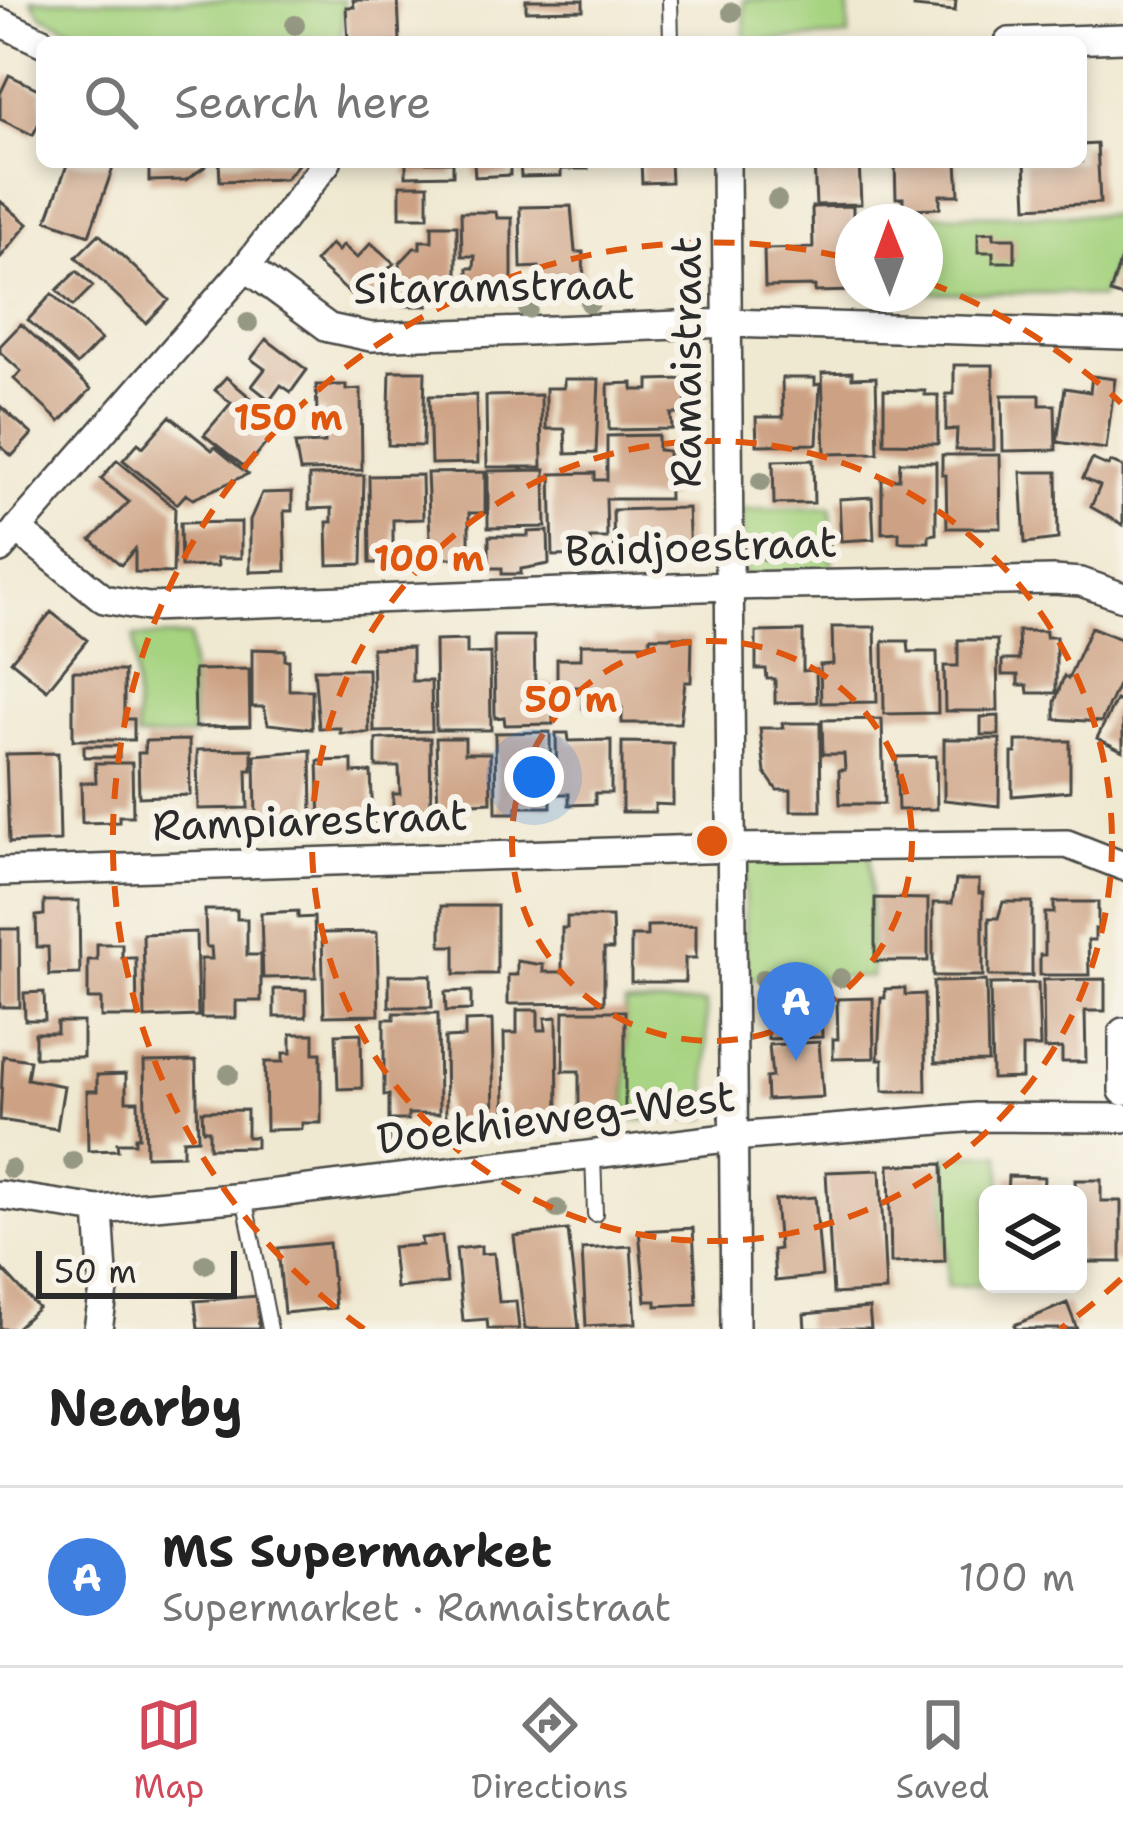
<!DOCTYPE html>
<meta charset="utf-8">
<style>
:root{--surface:#fff;--page:#f6f6f6;--text:#222;--muted:#767676;--line:#e0e0e0;--accent:#d1495b}
body{margin:0;font-family:"Shantell Sans",sans-serif;background:var(--page);color:var(--text)}
.controls{position:absolute;right:36px;bottom:36px;display:grid;overflow:hidden;border-radius:18px;box-shadow:0 6px 18px #0003}
.controls button{width:108px;height:108px;display:grid;place-items:center;padding:0;border:0;border-bottom:3px solid var(--line);background:var(--surface);color:var(--text);font:60px sans-serif}
.compass{position:absolute;left:835px;top:204px;width:108px;height:108px;border-radius:50%;background:var(--surface);box-shadow:0 6px 18px #0003;rotate:359deg}
.scale{position:absolute;left:36px;bottom:30px;width:201px;box-sizing:border-box;padding-left:12px;border:6px solid #2b2b2b;border-top:0;font-size:33px;line-height:42px;white-space:nowrap;color:#2b2b2b;-webkit-text-stroke:9px #f7f3e8;paint-order:stroke}
.you{position:absolute;left:534px;top:777px;width:42px;height:42px;margin:-30px;border:9px solid #fff;border-radius:50%;background:#1a73e8;box-shadow:0 0 0 18px #1a73e833}
.badge{display:grid;place-items:center;width:78px;height:78px;border-radius:50%;background:var(--accent);color:#fff;font-size:39px;font-weight:700}
.pin{position:absolute;translate:-50% -99px;filter:drop-shadow(0 3px 6px #0008)}
.pin::after{content:'';position:absolute;top:63px;width:42px;height:36px;background:inherit;clip-path:polygon(0 0,100% 0,50% 100%)}
.list{margin:0;padding:0;list-style:none}
h2{display:flex;justify-content:space-between;align-items:center;height:156px;margin:0;padding:0 48px;font-size:51px}
h2 small{font-size:39px;font-weight:400;color:var(--muted)}
.list li{display:grid;grid-template-columns:78px 1fr auto;gap:36px;align-items:center;box-sizing:border-box;height:180px;padding:0 48px;border-top:3px solid var(--line)}
.list b{display:block;font-size:45px;white-space:nowrap}
.list p{margin:0;font-size:39px;white-space:nowrap;color:var(--muted)}
.list em{font-size:39px;font-style:normal;color:var(--muted)}
.icon{flex:none;width:66px;height:66px;fill:none;stroke:currentColor;stroke-width:2;stroke-linecap:round;stroke-linejoin:round}
.map{position:relative;flex:none;width:1123px;height:1329px;overflow:hidden}
.search{position:absolute;background:var(--surface);box-shadow:0 6px 18px #0003;left:36px;right:36px;top:36px;height:132px;display:flex;align-items:center;gap:30px;box-sizing:border-box;padding:0 42px;border-radius:18px;color:var(--muted);font-size:45px}
.sheet{height:336px;background:var(--surface)}
nav{display:flex;justify-content:space-around;align-items:center;box-sizing:border-box;height:168px;border-top:3px solid var(--line);background:var(--surface);font-size:33px;color:var(--muted)}
nav a{display:grid;justify-items:center;gap:6px}
nav .on{color:var(--accent)}
.map>svg:first-child{display:block}
.green{fill:#a6d380;stroke:#687f56;stroke-width:3}
.building{fill:#cda284}
.lines{fill:none;stroke-linecap:round;stroke-linejoin:round}
.lane-casing{stroke:#494844;stroke-width:18}
.street-casing{stroke:#494844;stroke-width:32}
.lane{stroke:#fff;stroke-width:14}
.street{stroke:#fff;stroke-width:27}
.tree{fill:#959882}
.ring{fill:none;stroke:#df570e;stroke-width:6;stroke-dasharray:21 15}
.labels{text-anchor:middle;stroke-width:12;stroke-linejoin:round;paint-order:stroke}
.street-label{font-size:42px;fill:#2b2b2b;stroke:#f7f3e8}
.centre{fill:#df570e;stroke:#f7f3e8;stroke-width:6}
.ring-label{font-size:36px;text-anchor:middle;font-weight:bold;fill:#df570e;stroke:#f7f3e8;stroke-width:12;stroke-linejoin:round;paint-order:stroke}
</style>
<div class="map">
<svg width="1123" height="1329" viewBox="0 0 1123 1329">
<rect width="100%" height="100%" fill="#f7f3e8"/>
<filter id="ink" filterUnits="userSpaceOnUse"><feTurbulence type="fractalNoise" baseFrequency=".00833" numOctaves="2"/><feDisplacementMap in="SourceGraphic" scale="24" xChannelSelector="R" yChannelSelector="G"/><feConvolveMatrix kernelMatrix="1 2 1 2 8 2 1 2 1" color-interpolation-filters="sRGB"/></filter>
<filter id="wash" filterUnits="userSpaceOnUse"><feTurbulence type="fractalNoise" baseFrequency=".004" numOctaves="4" result="noise"/><feDisplacementMap in="SourceGraphic" scale="48" xChannelSelector="R" yChannelSelector="G"/><feGaussianBlur stdDeviation="2.7" result="paint"/><feColorMatrix in="noise" values="0 0 0 0 0 0 0 0 0 0 0 0 0 0 0 0 0 1.4 0 .05"/><feComposite in="paint" operator="in"/></filter>
<g filter="url(#wash)">
<rect width="100%" height="100%" fill="#f0e9d2"/>
<path class="green" d="M31 0H344L341 42H104L42 16Z
M744 0H848L849 36 745 42Z
M868 215H1123V238L1101 298 1066 293H925V222H868Z
M831 508 832 575 745 576 742 510Z
M190 636 193 736 137 738 134 637Z
M870 854 872 977 744 979 745 863 750 859Z
M706 1003 708 1118 627 1120 625 1004Z
M1000 1154 1002 1194H988V1284H992L947 1287 945 1155Z"/>
<g id="blocks">
<path class="building" d="M353 0H398L400 42H348L346 7H354Z
M526 0H583V10L526 11Z
M915 0H956L955 11 914 7Z
M9 75 42 91V117L33 135 0 119V94Z
M1097 144 1100 203 1027 207 1025 162H1081V145Z
M68 162 114 165 89 235 47 220Z
M149 162H206V166L186 180 149 181Z
M219 162H300L285 179 220 181Z
M406 162H453V175L406 176Z
M474 162H510V175L475 177Z
M520 162H588V169H561V176L521 177Z
M641 162H670L671 182 642 183Z
M814 162H859L861 204 816 205Z
M895 162H957L959 195H940V208L903 209V198H896Z
M400 185H428V217H400Z
M0 201 28 224 0 258Z
M571 206 575 252H583L584 285H539V267L521 268 520 207Z
M853 206V291L815 292V286L765 287 764 249 813 248 812 207Z
M461 212H496L497 218H512V292H499V298L468 299V268H474L475 256H462Z
M432 225H457V295L428 294V306H400V263L414 248H420V241H432Z
M994 232V238H1015V262H993V252H978V233Z
M99 234 169 300 146 323 76 257Z
M371 243 394 263 382 276 388 282 369 304 360 297 357 300 315 262 331 244 338 251 343 245 357 258Z
M1123 252V297L1110 293Z
M77 271 93 286 73 306 57 290Z
M52 294 101 340 77 365 28 320Z
M21 324 91 389 60 422 14 379 21 371 0 352V346Z
M266 339 307 370 291 392 281 385 270 400 252 386 265 369 251 359Z
M954 365H993L994 450H956L957 429 946 430V394H954Z
M390 371H425L423 446 388 445Z
M852 372V378L876 377 878 453 825 454 822 373Z
M1092 376 1115 379 1106 449 1057 442 1065 388 1090 392Z
M226 377 282 424 246 468 204 435 231 403 215 390Z
M782 378H815V385L820 384 817 444 757 445 756 417H783Z
M564 379H599L596 453 566 454 565 429H546V388H564Z
M685 379 686 414H671L672 429 609 430 608 384 633 383V390H649V380Z
M316 385H346V390L361 389 362 470 300 471 295 444 325 443V411H317Z
M884 390 925 391V395H938V444L884 443Z
M476 395 478 463 431 464 429 396Z
M541 395 542 467H487L486 396Z
M1002 395H1040V405H1055L1056 450 1003 451Z
M0 406 32 434 12 456 0 446Z
M170 416 212 450 215 447 248 474 193 499 186 494 177 504 123 460 138 443 143 447Z
M658 435V450L668 451 669 499H606L607 538H590V555L553 556 551 474 595 473V480H607V436Z
M942 455H1000L1001 528H947L946 475H942Z
M1092 459 1108 466 1111 462 1123 467V525L1091 507 1100 486 1083 478Z
M117 460 175 508 173 573 135 572V549L121 565 91 540 129 502 101 479Z
M813 460 814 503 774 504 773 461Z
M900 462H936V534L929 535V542H899V532L882 533V479H899Z
M545 470 546 527 488 528V471Z
M485 472V513H469V558H431L427 473Z
M1021 472H1057L1058 539 1025 543Z
M364 475 362 564 328 565 327 522H332V508L309 509V476Z
M422 475 423 519 393 520V563H370L369 476Z
M292 492V511H284L286 571 250 572V520L262 493Z
M872 497 874 539 841 541 839 499Z
M688 508 690 555 614 558 613 510Z
M241 522V558H217L218 566 181 567 180 523Z
M548 531 549 564 521 569V574H502V568H489V536H528V532Z
M51 612 87 640 47 690 11 661Z
M832 627H875L877 702 821 703 820 665 833 664Z
M1091 627 1123 640V674L1101 722 1055 719V702L1064 676 1068 679Z
M803 631V671L816 670 817 702 775 703V679H767L766 669H756V632Z
M1018 631H1046V637H1056V693H1028L1027 685H1018V675H1002V660H1019Z
M494 636H534L535 684 552 683 553 724 505 725 504 717 495 718Z
M650 637H692L691 682H685L680 723H622V708H583V687H557V659H581V644H650Z
M467 640V654L490 653 491 730H436L435 641Z
M958 640H997L998 711H945L944 666H958Z
M883 641H908L909 652H937L938 713 884 714Z
M412 647V681H431L432 731 374 732 372 648Z
M252 649 285 650V660H289V690H312V729L268 724 264 707H252Z
M249 669 250 726 195 727 194 670Z
M314 669H368L369 733H340V728H319Z
M73 671H124V719H134V740H73Z
M1116 700 1123 703V751L1097 738Z
M999 716V735H981V717Z
M882 719 884 804H840L839 770H845L844 754H823L822 720Z
M782 723H820L821 811H791V790H777L765 773 760 728H783Z
M550 732 551 807H517V813H496L495 733Z
M556 733H568L569 741 611 740V793H595V804L569 805V794H557Z
M430 738 431 812H425L426 820H393V794H400L399 767H376V739Z
M436 738H465V753H490L491 802 453 804V815H438Z
M944 739H1000L999 806 944 800Z
M189 740 190 795 139 797 138 753H145V741Z
M1016 741H1070V791L1012 796V753H1016Z
M622 742 673 743V805L655 804V812H622Z
M84 746H119V757H84Z
M252 749V770H247L248 808 198 809 197 750Z
M311 750 312 823 256 824 255 755Z
M58 753 60 841 9 843 6 754Z
M936 756 937 809 898 810 896 757Z
M352 760V773L371 772 373 823 320 824 318 761Z
M95 763H132L133 816H119V822L82 823 81 783 96 782Z
M956 880H979V893H983V976H933V903H952Z
M875 898 928 899V961H875Z
M44 901H79L80 974 49 975 48 947H37L36 916 44 915Z
M1003 902H1032V976H989V918H998Z
M1054 902H1098V930L1095 929V940H1088L1089 975H1040V955H1045V913H1054Z
M441 906H497V974H455V946H441Z
M205 910H237V919H247V955H261V1001H236V1018H201V959H212L211 947H206Z
M298 911V918L314 917 316 977 263 978 261 913Z
M567 917H612L613 949H604V1003L508 1004V975H517V961L543 965V972H562V928H567Z
M696 925V958H685V982H631V936H647V926Z
M0 929H19L20 1007H0Z
M196 932 198 1016 145 1018 143 934Z
M377 932 379 1015 324 1016 322 933Z
M97 944H122V958H136L137 1017H101V999H88V960H97Z
M389 975H431L432 1007H389Z
M1105 979V1011H1085L1086 1062H1062V1048L1044 1049 1043 980Z
M986 981 988 1062 935 1063 933 982Z
M820 983 822 1037 768 1039 766 984Z
M1038 983 1040 1047H1022V1078L992 1079 990 984Z
M905 988V995L924 994 926 1091H883V1059H878L881 998H885V989Z
M274 989 306 990V1017H274Z
M471 991V1010L446 1011 445 992Z
M44 992 45 1020H25L24 993Z
M873 998 874 1058 833 1059V1039H838L837 999Z
M517 1010H538V1030H546L545 1018 557 1017 558 1119 505 1120 504 1033H517Z
M564 1011H625V1115H579V1071H563Z
M394 1013H438L439 1114H408V1120H389V1095H384V1019H394Z
M492 1020 494 1117H474V1124L446 1125 445 1038 465 1037V1021Z
M57 1022H83V1057H35V1033H57Z
M361 1033 362 1088 338 1089 336 1034Z
M291 1034H314V1053H321V1123H302V1129L266 1130 265 1062H283V1053H291Z
M819 1042 823 1097 767 1100 766 1078 772 1077 769 1045Z
M3 1056 30 1060 27 1079 64 1086 57 1129 0 1120Z
M196 1061 198 1139 183 1140V1155L146 1156 144 1062Z
M126 1074V1101H138L139 1137H135V1143H117L118 1150 88 1151 87 1091H97V1075Z
M247 1110V1137H256V1147L209 1148V1130H203L202 1111Z
M942 1164 945 1261 891 1263 889 1165Z
M880 1170 886 1291 833 1294 826 1172Z
M1008 1176 1044 1177 1043 1194H1007Z
M1075 1180H1101V1201H1121V1262H1078Z
M815 1197 822 1276 775 1281 773 1250 779 1249 775 1200Z
M693 1228 697 1304 656 1306V1301H646L639 1231Z
M568 1230 579 1329H525L514 1236Z
M442 1236 447 1283 396 1288 392 1247 422 1245 421 1238Z
M329 1243 335 1308 284 1313 278 1248Z
M481 1246V1254L494 1253 499 1302 516 1301 519 1329H488L487 1319 463 1321 456 1249Z
M631 1246 636 1323 586 1326 582 1249Z
M2 1269 38 1308 15 1329H0Z
M257 1296 259 1329H198L195 1301Z
M1067 1303 1077 1329H1016L1014 1325Z
M869 1308 871 1329H805L804 1314Z"/>
</g>
</g>
<g filter="url(#ink)">
<use href="#blocks" fill-opacity="0" stroke="#494844" stroke-width="3"/>
<g class="lines">
<defs>
<path id="lane" d="M670 0 671 42
M593 1155 595 1214
M244 1197 270 1329"/>
<path id="street" d="M0 22 42 42
M1009 42 1123 38
M726 162 735 1329
M246 267 329 328 371 337 729 323 1123 335
M17 529 104 599 148 607 729 586 1054 580 1081 582 1123 597
M0 549 246 267 327 162
M0 872 732 848 1067 844 1123 866
M1123 1032V1091
M0 1195 99 1210 244 1197 734 1137 976 1117 1123 1118
M98 1329 104 1290 99 1210"/>
</defs>
<use href="#lane" class="lane-casing"/>
<use href="#street" class="street-casing"/>
<use href="#lane" class="lane"/>
<use href="#street" class="street"/>
</g>
<g class="tree">
<circle cx="732" cy="12" r="10"/>
<circle cx="295" cy="25" r="10"/>
<circle cx="777" cy="200" r="10"/>
<circle cx="590" cy="303" r="10"/>
<circle cx="528" cy="309" r="10"/>
<circle cx="248" cy="323" r="10"/>
<circle cx="761" cy="481" r="10"/>
<circle cx="822" cy="547" r="10"/>
<circle cx="767" cy="552" r="10"/>
<circle cx="840" cy="978" r="10"/>
<circle cx="763" cy="979" r="10"/>
<circle cx="229" cy="1074" r="10"/>
<circle cx="393" cy="1139" r="10"/>
<circle cx="73" cy="1161" r="10"/>
<circle cx="11" cy="1169" r="10"/>
<circle cx="557" cy="1209" r="10"/>
<circle cx="205" cy="1264" r="10"/>
</g>
</g>
<g class="ring">
<circle cx="712" cy="841" r="200"/>
<circle cx="712" cy="841" r="400"/>
<path d="M1121 1279A599 599 0 0 1 1060 1329M364 1329A599 599 0 0 1 852 259M927 282A599 599 0 0 1 1121 403"/>
</g>
<g class="labels">
<g class="street-label">
<text transform="translate(494 286) rotate(-1)" y="15">Sitaramstraat</text>
<text transform="translate(686 362) rotate(-90)" y="15">Ramaistraat</text>
<text transform="translate(701 546) rotate(-2)" y="15">Baidjoestraat</text>
<text transform="translate(310 820) rotate(-2)" y="15">Rampiarestraat</text>
<text transform="translate(556 1117) rotate(-7)" y="15">Doekhieweg-West</text>
</g>
</g>
<circle cx="712" cy="841" r="18" class="centre"/>
<g class="ring-label">
<text x="288" y="430">150 m</text>
<text x="429" y="571">100 m</text>
<text x="571" y="712">50 m</text>
</g>
</svg>
<div class="controls">
<button><svg class="icon" aria-label="layers" viewBox="0 0 24 24"><path d="M12 4l9 5-9 5-9-5zM3 14l9 5 9-5"/></svg></button>
</div>
<svg class="compass" viewBox="-18 -18 36 36"><path d="M0-13l5 13h-10z" fill="#e53935"/><path d="M0 13l5-13h-10z" fill="#767676"/></svg>
<div class="scale">50 m</div>
<div class="you"></div>
<div class="pin badge" style="left:796px;top:1061px;background:#3f7fe0">A</div>
<div class="search"><svg class="icon" aria-label="search" viewBox="0 0 24 24"><circle cx="10" cy="10" r="6"/><path d="M15 15l6 6"/></svg>Search here</div>
</div>
<section class="sheet">
<h2>Nearby<small></small></h2>
<ul class="list">
<li><span class="badge" style="background:#3f7fe0">A</span><div><b>MS Supermarket</b><p>Supermarket · Ramaistraat</p></div><em>100 m</em></li>
</ul>
</section>
<nav>
<a class="on"><svg class="icon" aria-label="map" viewBox="0 0 24 24"><path d="M3 6l6-2 6 2 6-2v14l-6 2-6-2-6 2zM9 4v14M15 6v14"/></svg>Map</a>
<a><svg class="icon" aria-label="directions" viewBox="0 0 24 24"><path d="M12 3l9 9-9 9-9-9zM9 14v-3h6M13 9l2 2-2 2"/></svg>Directions</a>
<a><svg class="icon" aria-label="saved" viewBox="0 0 24 24"><path d="M7 4h10v16l-5-4-5 4z"/></svg>Saved</a>
</nav>
